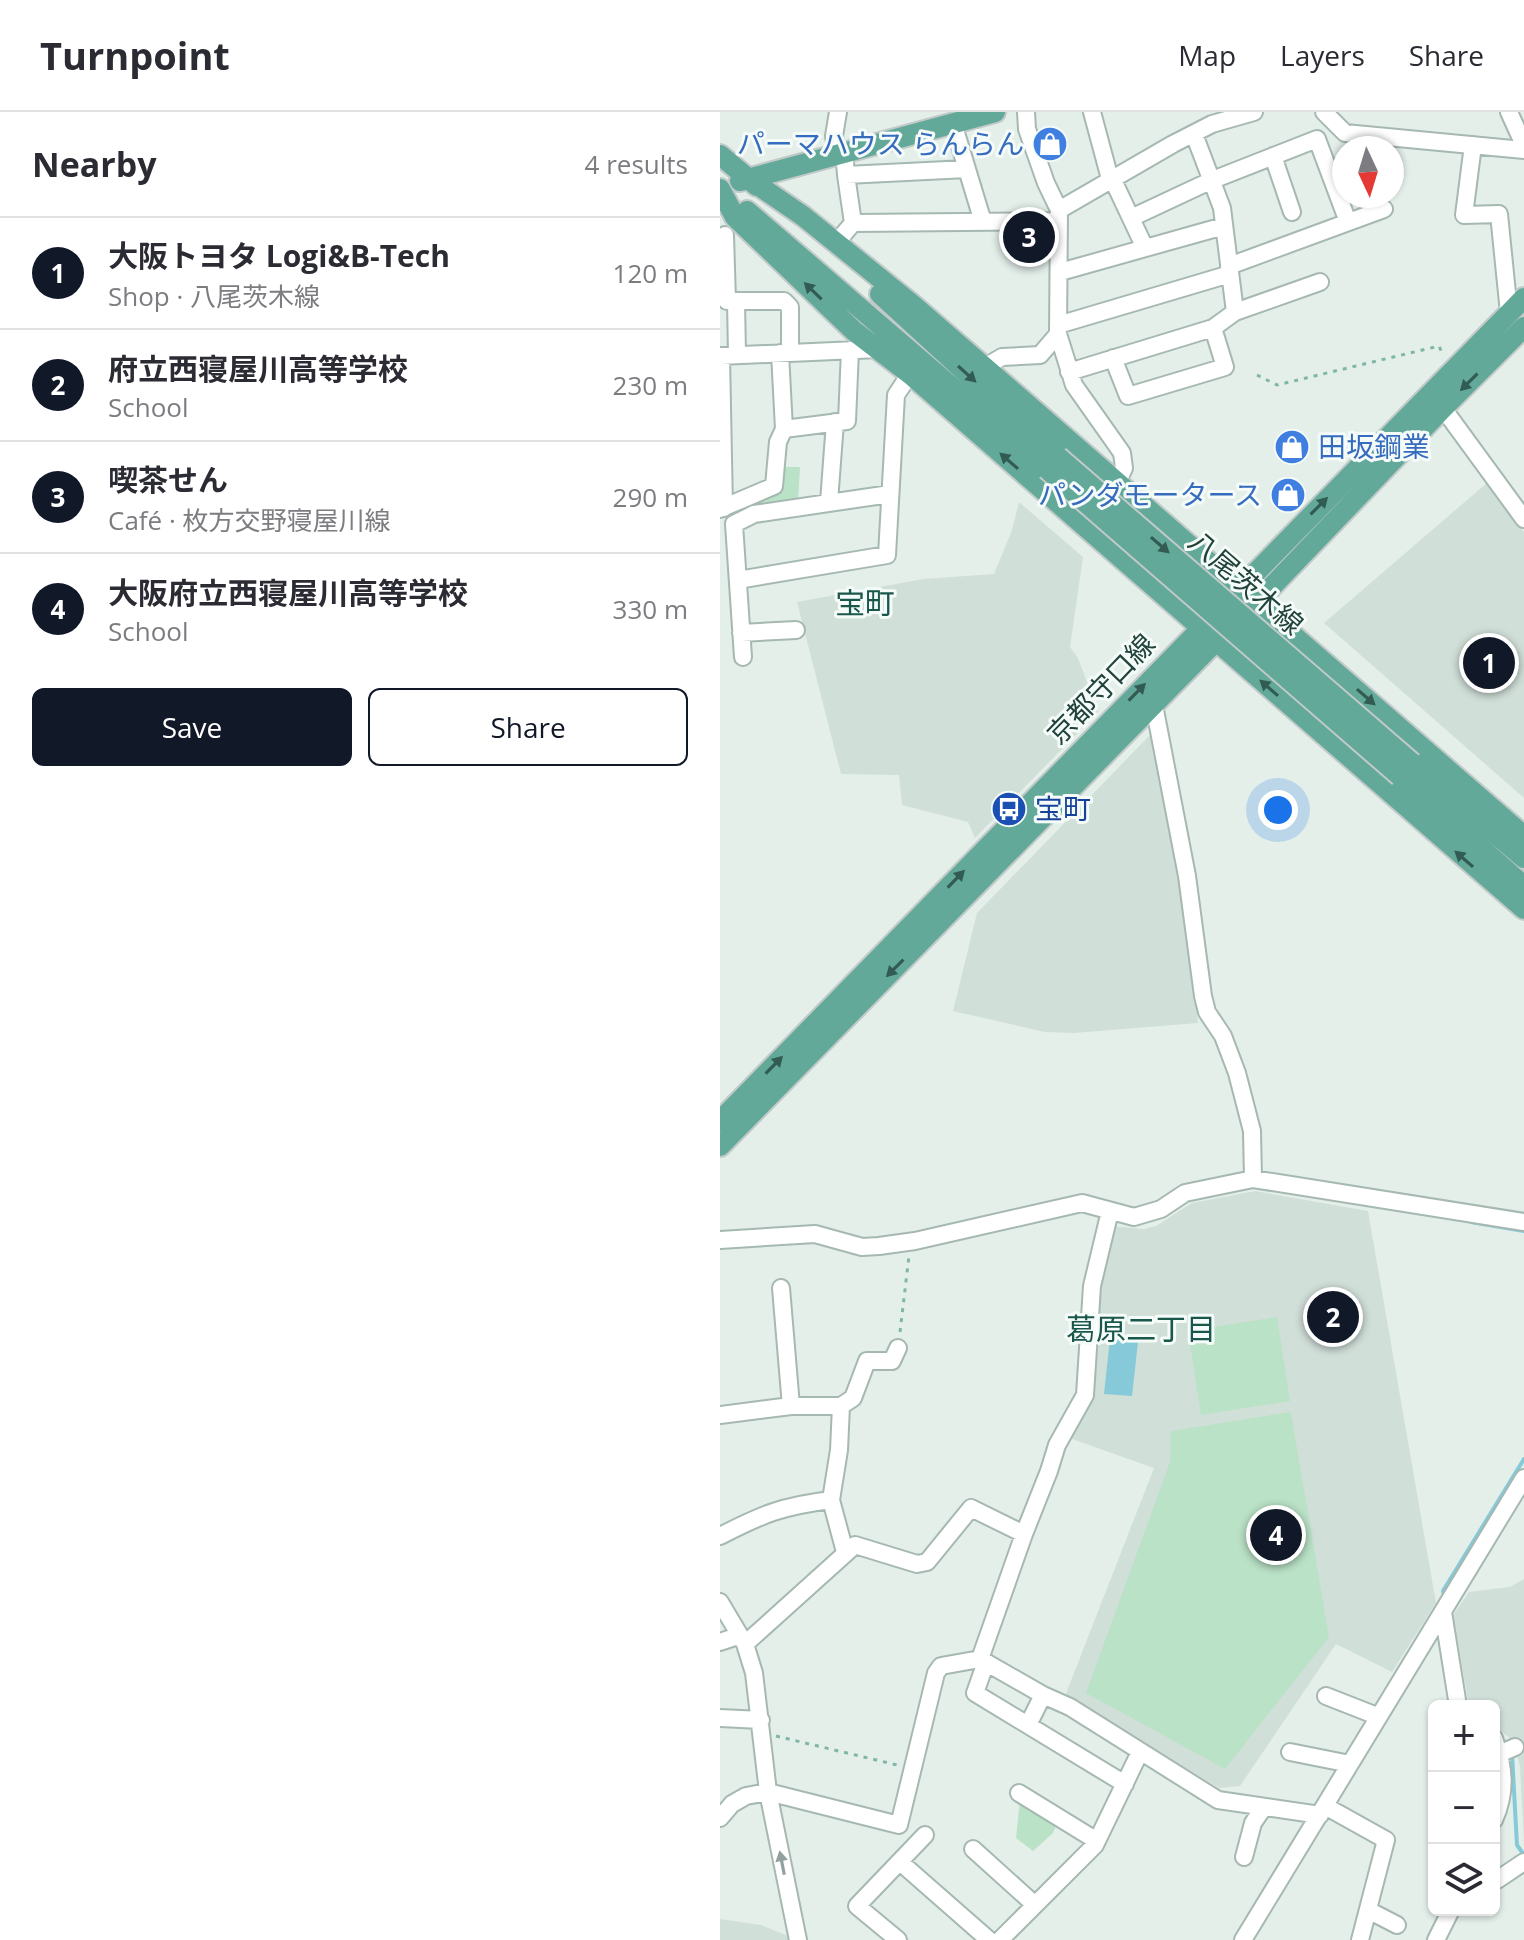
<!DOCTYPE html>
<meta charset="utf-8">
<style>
:root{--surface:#fff;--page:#f7f7f7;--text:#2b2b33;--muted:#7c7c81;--line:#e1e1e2;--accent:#111827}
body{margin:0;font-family:"Open Sans","Noto Sans JP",sans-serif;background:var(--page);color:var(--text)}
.controls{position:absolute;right:24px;bottom:24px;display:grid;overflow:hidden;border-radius:12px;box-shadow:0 2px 6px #0004}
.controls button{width:72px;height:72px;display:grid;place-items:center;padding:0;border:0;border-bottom:2px solid var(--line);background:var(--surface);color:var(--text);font:40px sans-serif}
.compass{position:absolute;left:612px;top:24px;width:72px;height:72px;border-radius:50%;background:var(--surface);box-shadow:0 2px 6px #0004;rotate:176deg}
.you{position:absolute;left:558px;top:698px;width:28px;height:28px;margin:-20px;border:6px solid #fff;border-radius:50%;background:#1a73e8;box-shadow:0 0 0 12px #1a73e833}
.badge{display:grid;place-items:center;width:52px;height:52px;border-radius:50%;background:var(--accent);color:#fff;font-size:26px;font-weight:700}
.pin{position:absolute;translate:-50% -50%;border:4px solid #fff;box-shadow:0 2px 8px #0006}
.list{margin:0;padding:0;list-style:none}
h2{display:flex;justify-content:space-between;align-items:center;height:104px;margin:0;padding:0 32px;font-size:34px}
h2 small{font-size:26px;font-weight:400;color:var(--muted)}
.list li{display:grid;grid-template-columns:52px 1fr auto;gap:24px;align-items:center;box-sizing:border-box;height:112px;padding:0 32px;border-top:2px solid var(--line)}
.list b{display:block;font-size:30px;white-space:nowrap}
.list p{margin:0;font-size:26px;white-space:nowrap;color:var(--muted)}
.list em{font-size:26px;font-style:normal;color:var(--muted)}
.actions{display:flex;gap:16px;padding:24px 32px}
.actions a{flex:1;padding:18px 0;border:2px solid var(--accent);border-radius:12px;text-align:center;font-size:28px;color:var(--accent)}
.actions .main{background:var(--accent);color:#fff}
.icon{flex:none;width:44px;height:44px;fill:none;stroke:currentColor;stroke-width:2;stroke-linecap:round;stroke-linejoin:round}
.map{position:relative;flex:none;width:804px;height:1828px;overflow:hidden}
header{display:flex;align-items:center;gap:48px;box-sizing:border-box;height:112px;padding:0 40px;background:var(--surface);border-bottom:2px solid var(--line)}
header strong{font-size:38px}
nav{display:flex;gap:44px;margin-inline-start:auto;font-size:28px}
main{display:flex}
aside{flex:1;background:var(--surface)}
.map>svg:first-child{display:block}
.built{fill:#d1dfd9}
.green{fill:#bae2c7}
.water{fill:#86c9d9}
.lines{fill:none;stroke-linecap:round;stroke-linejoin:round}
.stream{stroke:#86c9d9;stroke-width:4}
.minor-casing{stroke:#a6b8b2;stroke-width:20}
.major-casing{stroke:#c1cac8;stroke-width:24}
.path{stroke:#80b6a7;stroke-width:3;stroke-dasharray:4 6;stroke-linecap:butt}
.minor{stroke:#fff;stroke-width:16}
.major{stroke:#63a99a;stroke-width:20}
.major-bridge-casing{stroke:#c1cac8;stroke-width:24;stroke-linecap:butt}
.major-bridge{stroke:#63a99a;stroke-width:20}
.oneway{fill:#325c53}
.oneway2{fill:#90a19d}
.labels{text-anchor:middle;stroke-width:6;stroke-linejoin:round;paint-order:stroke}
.shop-label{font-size:28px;fill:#366cbe;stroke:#f5fbf8;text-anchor:end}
.street-label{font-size:28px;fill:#21433b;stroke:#f5fbf8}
.transit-label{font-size:28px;fill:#164399;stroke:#f5fbf8;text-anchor:start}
.neighbourhood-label{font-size:30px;fill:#1a574b;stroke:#f5fbf8}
</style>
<header>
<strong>Turnpoint</strong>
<nav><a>Map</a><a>Layers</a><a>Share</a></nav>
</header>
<main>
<aside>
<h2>Nearby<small>4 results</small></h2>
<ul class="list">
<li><span class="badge">1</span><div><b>大阪トヨタ Logi&amp;B-Tech</b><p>Shop · 八尾茨木線</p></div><em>120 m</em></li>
<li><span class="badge">2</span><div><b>府立西寝屋川高等学校</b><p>School</p></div><em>230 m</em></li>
<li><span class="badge">3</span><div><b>喫茶せん</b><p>Café · 枚方交野寝屋川線</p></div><em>290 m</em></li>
<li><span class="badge">4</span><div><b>大阪府立西寝屋川高等学校</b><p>School</p></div><em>330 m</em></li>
</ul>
<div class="actions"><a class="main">Save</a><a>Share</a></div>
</aside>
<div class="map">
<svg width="804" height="1828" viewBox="0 0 804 1828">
<rect width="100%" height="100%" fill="#e4efea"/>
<path class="built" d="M768 370 804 420V686L604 511Z
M299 390 363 445 350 535 358 546 378 600 255 726 248 710 182 693 179 663 121 662 77 490 203 467 274 462 292 418Z
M432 621 461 770 478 911 354 921 325 920 233 899 257 801Z
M535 1079 648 1099 716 1491 672 1560 616 1532 520 1674 499 1676 345 1584 434 1356 349 1326 368 1294 382 1155 392 1114 424 1117 436 1114 472 1091Z
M804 1467V1729L800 1655 796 1639 792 1628 774 1613V1594H749L733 1503 749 1480 790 1475Z
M0 1807 41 1813 71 1825V1828H0Z"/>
<path class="green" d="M59 355H80L78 391 20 405 21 396Z
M557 1205 570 1289 481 1303 468 1219Z
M571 1300 609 1525 505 1657 366 1581 450 1350 451 1319Z
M300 1688 337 1711 333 1721 313 1739 296 1726Z"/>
<path class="water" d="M390 1227 418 1230 412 1284 384 1282Z"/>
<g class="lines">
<path class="stream" d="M751 1110 804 1119
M724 1485 723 1479 804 1347
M792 1642 797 1733 804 1743"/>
<defs>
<path id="minor" d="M372 0 390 67
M604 0 625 21 804 38
M789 0 804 33
M233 11 263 110
M753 33 744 103 779 102 789 201
M124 39 126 63 247 57
M117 41 114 24 118 0
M553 44 572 100
M126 63 133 111
M392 66 425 136
M339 98 453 32 492 12 534 0
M411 106 490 69 597 27 628 110
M5 123 7 189H64L70 195V241
M116 131 133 111 339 109
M509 154 664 97
M340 160 504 114
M16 189 17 243
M515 200 600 170
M338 213 510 162
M338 222 354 273 402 341 404 356 397 371
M0 244 159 237
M1 244 4 396
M393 246 408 284 505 255 493 216
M265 255 282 245 320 243 338 222 339 98 326 71 307 17 306 0
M349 260 493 216 515 200 502 96 474 22
M717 288 804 407
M64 317 127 309 130 238
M109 390 115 310
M0 397 54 374 58 330 64 317 60 241
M18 468 167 443 176 283 190 262
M21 521 76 518
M23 545 14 412 34 402 170 382
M434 593 467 764 483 884 487 900 503 924 517 961 532 1019 533 1067
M0 1128 95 1122 142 1135 159 1134 195 1129 362 1091 414 1105 441 1097 465 1081 533 1067 804 1110
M71 1294H121
M0 1303 71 1294 61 1176
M111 1388 125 1440
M0 1424C43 1402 62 1394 111 1388L119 1338 121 1294 133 1286 147 1249H172L178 1236
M0 1490 25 1532 34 1561 48 1680 78 1828
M723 1500 738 1594
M0 1530 18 1524
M25 1532 135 1433 197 1452 207 1450 251 1396 304 1422
M260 1547 323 1583 350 1595 498 1688 600 1703
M266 1550 255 1581 405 1672
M606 1584 657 1604
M0 1606 41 1608
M308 1613 323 1583
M774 1626C784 1655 787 1679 774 1708
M570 1640 630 1652
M779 1642 795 1635
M299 1681 377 1729
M605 1694 666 1728 640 1828
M0 1706 12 1692 26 1684 48 1680 179 1713 216 1561 221 1554 260 1547 304 1422 329 1359 337 1333 365 1283 372 1174 390 1099
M253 1737 315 1793
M524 1745 533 1711 544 1695
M180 1750 269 1828
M774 1767 777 1768 804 1750
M648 1798 677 1813
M178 1828 137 1794 205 1723
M280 1828 375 1733 420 1640
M523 1828 804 1366
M716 1828 731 1798"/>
<path id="major" d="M0 43 37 74
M29 67 83 104 193 193 804 724
M20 69 275 0
M0 77 15 105 134 219 190 262 804 797
M27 99 327 357
M160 182 338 345
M692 651 804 746
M680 664 804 774
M0 1009 804 186
M0 1034 496 529 537 490 723 296 804 215"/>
</defs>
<use href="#minor" class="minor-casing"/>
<use href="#major" class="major-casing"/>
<path class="path" d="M537 263 557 273 719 234 723 243
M180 1220 189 1144
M56 1624 177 1653"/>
<use href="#minor" class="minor"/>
<use href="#major" class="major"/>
<defs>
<path id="major-bridge" d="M338 345 692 651
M327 357 680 664"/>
</defs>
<use href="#major-bridge" class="major-bridge-casing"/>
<use href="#major-bridge" class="major-bridge"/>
</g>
<defs><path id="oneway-solid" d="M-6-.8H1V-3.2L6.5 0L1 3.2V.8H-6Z" transform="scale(2)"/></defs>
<g class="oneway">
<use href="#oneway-solid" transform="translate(93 179) rotate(-136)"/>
<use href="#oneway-solid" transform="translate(247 262) rotate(42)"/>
<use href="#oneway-solid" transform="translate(749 270) rotate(135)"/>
<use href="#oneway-solid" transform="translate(289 349) rotate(-139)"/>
<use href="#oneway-solid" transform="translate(599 394) rotate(-45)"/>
<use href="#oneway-solid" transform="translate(440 433) rotate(41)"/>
<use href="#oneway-solid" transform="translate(549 576) rotate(-139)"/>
<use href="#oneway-solid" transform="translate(417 580) rotate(-46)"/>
<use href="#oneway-solid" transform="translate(646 585) rotate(41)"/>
<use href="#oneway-solid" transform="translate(744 747) rotate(-139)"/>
<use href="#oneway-solid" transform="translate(236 767) rotate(-46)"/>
<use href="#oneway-solid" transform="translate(175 856) rotate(135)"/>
<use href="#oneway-solid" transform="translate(54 953) rotate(-46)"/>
</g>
<use class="oneway2" href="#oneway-solid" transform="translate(62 1751) rotate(-101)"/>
<defs>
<symbol id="shop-disc" viewBox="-11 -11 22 22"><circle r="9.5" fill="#3f7fe0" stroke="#f5fbf8"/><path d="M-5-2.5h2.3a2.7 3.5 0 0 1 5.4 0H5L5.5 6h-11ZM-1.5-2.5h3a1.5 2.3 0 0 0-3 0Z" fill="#fff"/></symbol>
<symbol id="bus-disc" viewBox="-11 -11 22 22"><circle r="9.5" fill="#1a4fb4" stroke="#f5fbf8"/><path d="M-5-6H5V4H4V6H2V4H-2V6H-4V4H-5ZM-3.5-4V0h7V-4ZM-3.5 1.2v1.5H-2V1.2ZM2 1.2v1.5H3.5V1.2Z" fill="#fff"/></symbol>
</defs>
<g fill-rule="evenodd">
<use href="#shop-disc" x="310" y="12" width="40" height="40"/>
<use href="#shop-disc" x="552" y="315" width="40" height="40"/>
<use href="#shop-disc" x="548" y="363" width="40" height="40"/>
<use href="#bus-disc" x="269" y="677" width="40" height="40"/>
</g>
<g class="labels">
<g class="shop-label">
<text x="304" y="42">パーマハウス らんらん</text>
<text x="598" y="345" text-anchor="start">田坂鋼業</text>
<text x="542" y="393">パンダモータース</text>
</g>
<g class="street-label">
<text transform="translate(526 471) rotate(41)" y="10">八尾茨木線</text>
<text transform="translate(381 577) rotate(-46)" y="10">京都守口線</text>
</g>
<g class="transit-label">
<text x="315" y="707">宝町</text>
</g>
<g class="neighbourhood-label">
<text x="145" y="502">宝町</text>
<text x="421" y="1228">葛原二丁目</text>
</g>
</g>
</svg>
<div class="controls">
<button>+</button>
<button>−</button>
<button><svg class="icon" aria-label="layers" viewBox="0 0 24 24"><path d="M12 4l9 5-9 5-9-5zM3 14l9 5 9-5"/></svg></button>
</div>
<svg class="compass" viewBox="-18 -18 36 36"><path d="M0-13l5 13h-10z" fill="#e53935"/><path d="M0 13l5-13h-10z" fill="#7c7c81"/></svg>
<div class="you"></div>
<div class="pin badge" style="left:769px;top:551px">1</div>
<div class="pin badge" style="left:613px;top:1205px">2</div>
<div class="pin badge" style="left:309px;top:125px">3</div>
<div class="pin badge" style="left:556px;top:1423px">4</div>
</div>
</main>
